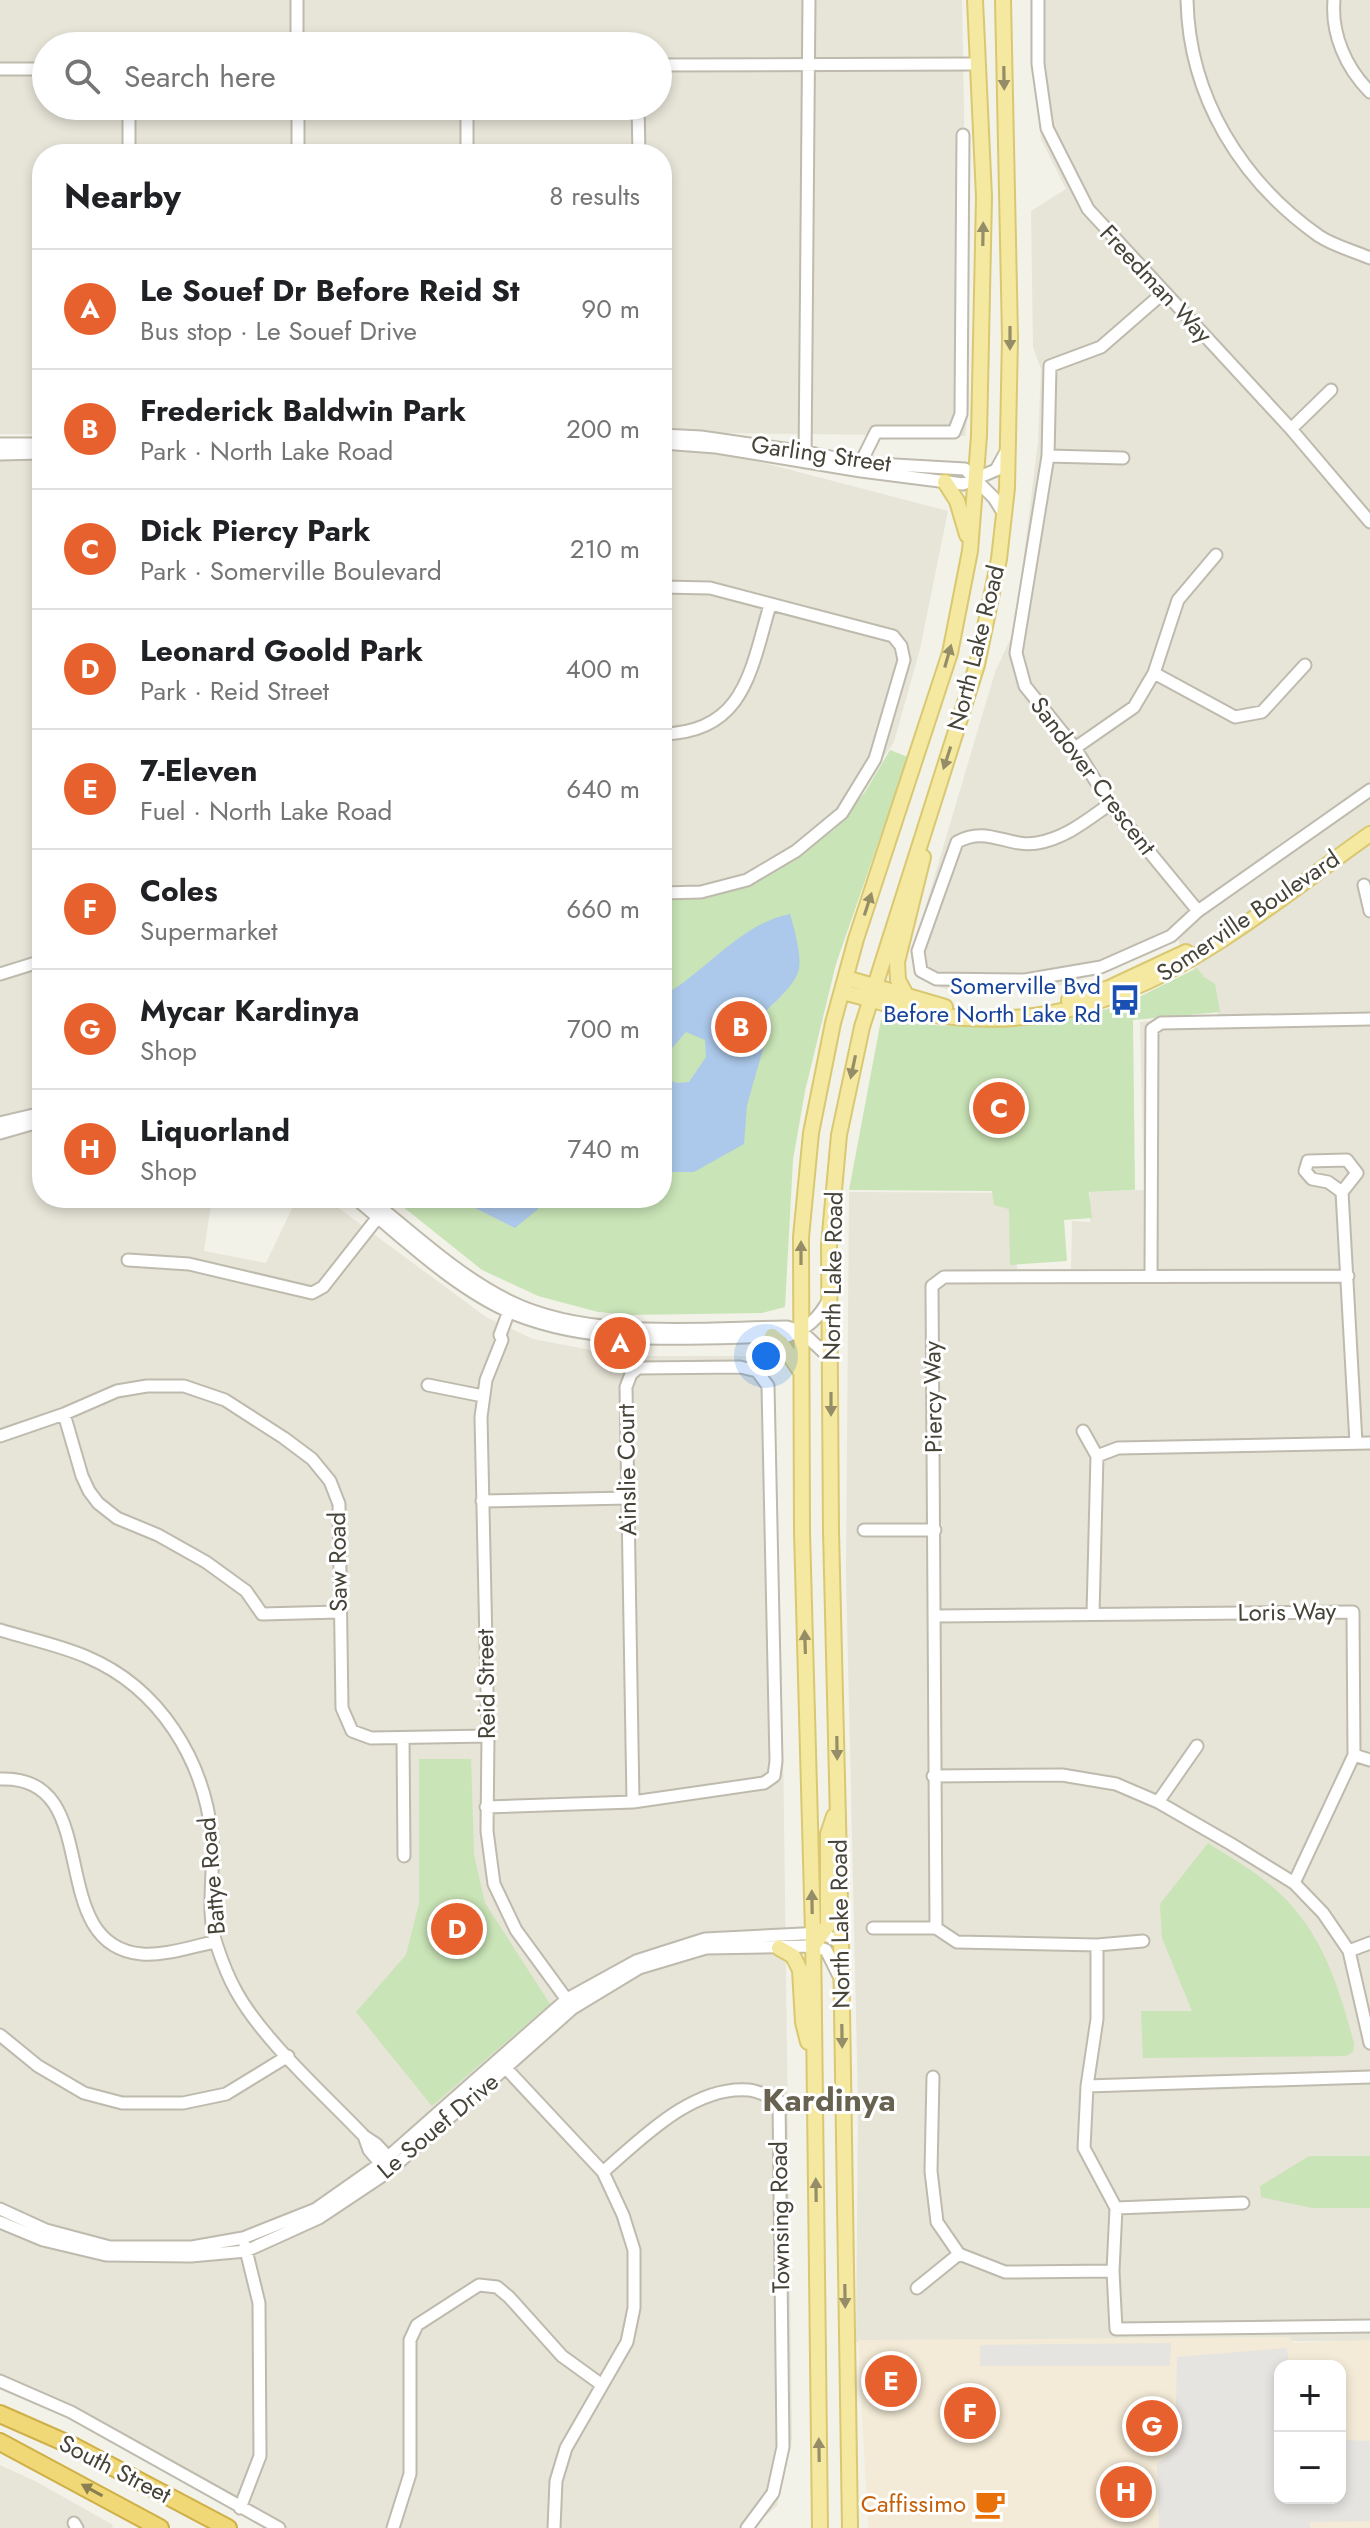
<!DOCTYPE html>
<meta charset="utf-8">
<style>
:root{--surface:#fff;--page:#f2f2f2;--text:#202124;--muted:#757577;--line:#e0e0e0;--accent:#e6612d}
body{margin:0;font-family:Jost,sans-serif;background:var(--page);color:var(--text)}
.controls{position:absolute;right:24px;bottom:24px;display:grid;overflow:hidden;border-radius:16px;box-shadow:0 4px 12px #0003}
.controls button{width:72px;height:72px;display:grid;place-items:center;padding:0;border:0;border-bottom:2px solid var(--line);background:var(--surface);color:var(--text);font:40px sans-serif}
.you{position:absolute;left:766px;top:1356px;width:28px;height:28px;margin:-20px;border:6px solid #fff;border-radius:50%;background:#1a73e8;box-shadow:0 0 0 12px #1a73e833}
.badge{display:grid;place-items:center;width:52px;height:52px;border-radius:50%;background:var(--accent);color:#fff;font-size:26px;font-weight:700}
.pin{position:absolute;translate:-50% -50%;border:4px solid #fff;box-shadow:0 2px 8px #0006}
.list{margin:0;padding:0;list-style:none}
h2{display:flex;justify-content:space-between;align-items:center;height:104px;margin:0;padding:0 32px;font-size:34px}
h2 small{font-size:26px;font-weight:400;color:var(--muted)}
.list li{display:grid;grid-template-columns:52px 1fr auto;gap:24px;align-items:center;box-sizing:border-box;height:120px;padding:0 32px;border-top:2px solid var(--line)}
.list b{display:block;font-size:30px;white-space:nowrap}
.list p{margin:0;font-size:26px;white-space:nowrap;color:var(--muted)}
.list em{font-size:26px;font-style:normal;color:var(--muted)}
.icon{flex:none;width:44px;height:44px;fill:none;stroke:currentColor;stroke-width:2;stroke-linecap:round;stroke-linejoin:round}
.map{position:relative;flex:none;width:1370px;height:2528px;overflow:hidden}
.search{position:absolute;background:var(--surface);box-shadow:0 4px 12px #0003;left:32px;top:32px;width:640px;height:88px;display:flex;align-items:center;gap:20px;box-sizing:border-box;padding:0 28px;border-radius:44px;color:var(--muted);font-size:30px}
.panel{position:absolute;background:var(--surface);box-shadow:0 4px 12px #0003;left:32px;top:144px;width:640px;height:1064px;border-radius:32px}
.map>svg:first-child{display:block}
.residential{fill:#e7e4d8;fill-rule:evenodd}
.commercial{fill:#f3ebd7;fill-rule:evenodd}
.green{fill:#c9e4b6}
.parking{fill:#e5e4e1}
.water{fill:#acc8ea}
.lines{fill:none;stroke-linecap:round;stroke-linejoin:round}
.minor-casing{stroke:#bebaad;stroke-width:15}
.major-casing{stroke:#d9c871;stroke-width:18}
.highway-casing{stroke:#cfaf47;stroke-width:20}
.minor{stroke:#fff;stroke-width:11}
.major{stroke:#f5e8a0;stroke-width:14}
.highway{stroke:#f1d877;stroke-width:16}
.oneway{fill:#958d67}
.oneway2{fill:#8a7f51}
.labels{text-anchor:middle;stroke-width:6;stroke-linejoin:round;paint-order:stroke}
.street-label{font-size:24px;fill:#464338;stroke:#fff}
.transit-label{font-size:24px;fill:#164399;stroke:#fff;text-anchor:end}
.food-label{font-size:24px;fill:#c56008;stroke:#fff;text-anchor:end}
.district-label{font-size:32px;font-weight:bold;fill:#686250;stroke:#fff}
</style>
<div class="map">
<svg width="1370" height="2528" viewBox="0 0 1370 2528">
<rect width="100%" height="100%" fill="#f3f2e9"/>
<path class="residential" d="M0 0H962L969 406 965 436 724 433 725 453 948 511 920 649 894 742 834 830 747 885 662 900V154H42V434H0ZM46 46H658V106H46Z
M1032 0H1370V2341L856 2342 858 2103 846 1573 849 1192 1015 1193 1017 1269H1071L1072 1221 1090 1222V1192L1144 1190 1140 1022 1219 1016 1178 940 1146 955 1065 985 950 991 917 978 911 956 995 672 1015 629 1038 442 1041 369 1033 347 1031 211 1066 189 1041 139 1033 68Z
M42 455V1198H212L204 1251 266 1263 297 1198H325L486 1317 533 1339 622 1356H744L765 1362 775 1400 783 1742 792 2439 777 2506 751 2528H269L81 2420 0 2386V457Z
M0 2465 37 2482 113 2525 112 2528H0Z"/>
<path class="commercial" d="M1289 2337 1293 2343 1370 2340V2528H868L858 2340ZM1280 2366H1340V2498H1280Z"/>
<path class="green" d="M890 750 908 757 836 964 805 1091 793 1160 785 1307 762 1313 631 1315 598 1312 538 1296 482 1270 392 1198H662V898L747 885 834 830 865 792Z
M1197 968 1204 977 1215 984 1220 1012 1133 1020 1135 1190 1089 1192 1092 1218 1064 1220 1067 1261 1010 1265 1009 1209 994 1205 992 1191 849 1190 881 1020 945 1026 1064 1018 1107 1009 1139 997Z
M419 1759H471L474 1855 485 1903 550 2004 432 2106 356 2012 406 1955 419 1903Z
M1208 1843C1228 1856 1251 1869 1269 1884 1320 1925 1338 1983 1354 2044L1353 2052 1346 2056 1143 2058 1141 2011H1192L1162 1938 1160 1904Z
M1309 2156H1370V2208H1312L1261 2197 1260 2186Z"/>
<path class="parking" d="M1171 2343 1170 2366H980V2345Z
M1287 2348 1289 2366H1280V2498H1340V2440L1370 2441V2521L1310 2522V2528H1159L1157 2464 1175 2449 1177 2357Z"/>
<path class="water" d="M790 914C794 928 803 958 798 972 794 986 771 1006 760 1016L765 1042 747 1105 744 1144 694 1172H662V1075L676 1083 689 1082 706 1057 705 1040 686 1032 666 1055 662 1066V996C707 972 739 924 790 914Z
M455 1198H546L537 1210 515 1228Z"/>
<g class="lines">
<defs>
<path id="minor" d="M297 0V46
M1038 0V64L1047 128 1088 209 1291 429 1370 522
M1187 0C1189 97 1241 181 1319 236 1334 246 1354 251 1370 258
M1334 0C1331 34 1346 68 1370 92
M658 65 977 64
M0 69H46
M129 106V154
M298 106V154
M467 106V154
M638 106 639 154
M1163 293 1101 347 1050 366 1048 456 1016 653 1025 686 1075 748 1110 804 1198 911 1370 790
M1291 429 1331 390
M662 435 701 437 806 452 860 463 965 469 994 498 1004 514
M662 443 716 447 861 471 963 484 996 470 1007 450
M0 444H42
M0 454 42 453
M1048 456 1123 458
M805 462 809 0
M857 470 876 432H954L961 414 963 135
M662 587 710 588 893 636 901 646 904 660 875 759 842 813 796 851 747 880 701 892 662 893
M1154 673 1235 717 1262 712 1305 665
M662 734C745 733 751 669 770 605
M1075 748 1134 707 1154 673 1178 600 1216 555
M1110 804C1087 820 1066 838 1037 843 1008 848 987 825 957 842L918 951 921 971 936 979 1025 980 1101 967 1171 936 1198 911
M1364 885 1370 911
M0 974 42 961
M0 1123 42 1113
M0 1133 42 1121
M1342 1192 1357 1173 1347 1160 1308 1161 1305 1171 1312 1179 1328 1182 1342 1192 1356 1443
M355 1198C403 1238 459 1292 517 1315 602 1348 699 1337 788 1336 808 1328 819 1318 829 1299
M369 1198C415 1235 458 1276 511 1302 589 1340 702 1328 787 1327L801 1331 831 1359
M128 1260 189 1264 312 1293 323 1287 382 1212
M1151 1276 1152 1029 1161 1023 1370 1019
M512 1303 500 1335 502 1340 486 1380 481 1417 488 1736 487 1831 494 1884 516 1930 570 2004
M428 1385 483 1396
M64 1414 82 1476 89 1491 98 1503 117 1518 158 1535 206 1562 246 1591 262 1614 339 1612
M1083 1431 1097 1456 1093 1614
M0 1436 64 1414 117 1391 147 1386H184L225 1400 284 1438 312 1459 330 1481 339 1504 342 1708 352 1731 371 1738 488 1736
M1097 1456 1118 1448 1370 1443
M482 1501 628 1498
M864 1530H935
M936 1616 1353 1612 1354 1755 1294 1883
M0 1630C29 1639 59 1645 87 1657 160 1688 204 1760 212 1837 215 1872 205 1913 217 1946 222 1961 228 1977 236 1991 262 2039 325 2095 364 2136L376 2144 392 2161
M403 1739 404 1856
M1354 1755 1370 1760
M933 1776 1062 1775 1116 1784 1158 1802 1231 1844 1294 1883 1323 1913 1349 1951 1370 2043
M0 1779C108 1774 41 1945 142 1954 165 1956 193 1946 215 1942
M1158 1802 1197 1746
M486 1807 633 1802 764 1783 774 1776 776 1761 768 1386 757 1371 740 1367 638 1368 631 1374 626 1387 633 1802
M873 1928H936L957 1942 1097 1945 1143 1941
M936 1928 932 1286 944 1277 1348 1276
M1097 1945V2019L1087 2086 1084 2148 1116 2208 1113 2271 1116 2329 1370 2326
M1349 1951 1370 1943
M0 2035 38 2066 84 2093 122 2103H183L226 2094 288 2056
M502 2064 603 2172 623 2215 634 2250V2308L627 2342 566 2448 556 2481 554 2528
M933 2077 931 2171 937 2222 959 2254 1005 2272 1113 2271
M1087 2086 1370 2077
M364 2136 369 2150 385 2169
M603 2172C641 2139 693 2085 749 2090 759 2091 770 2097 779 2101L783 2447 773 2493 747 2528
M1116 2208 1243 2203
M0 2209 46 2230 110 2247H192L243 2238 316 2209 380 2164 567 1999 636 1961 705 1939 822 1933 841 1943
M0 2222 43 2240 106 2255 191 2256 246 2251 319 2218 388 2172 573 2008 639 1968 706 1948 813 1946 826 1950 840 1978
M917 2288 959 2254
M0 2381 71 2412 279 2528
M240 2508 260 2456 259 2303 245 2246
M74 2523 77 2528
M393 2528 410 2474V2340L417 2325 479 2285 497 2287 509 2297 562 2356 602 2385"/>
<path id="major" d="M945 482 957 501 967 535
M846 978 945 1007
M842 992C875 1000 909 1012 943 1016 1120 1038 1236 929 1370 834
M907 997 898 980 897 962 923 857
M1069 1000 1109 988 1186 952
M772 1336 781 1343 801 1372
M813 1946 828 1925V1834L834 1816
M779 1948 793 1956 800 1970 803 2022 808 2042
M820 2528 813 1933 802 1532 801 1237 811 1133 833 1023 856 939 950 653 970 551 979 436 984 197 975 0
M850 2528 841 1943 831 1531 829 1245 839 1135 862 1027 977 665 999 559 1007 488 1010 337 1003 0"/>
<path id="highway" d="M0 2414 75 2447 228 2528
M0 2442 160 2528"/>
</defs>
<use href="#minor" class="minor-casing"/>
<use href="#major" class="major-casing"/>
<use href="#highway" class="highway-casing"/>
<use href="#minor" class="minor"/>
<use href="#major" class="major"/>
<use href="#highway" class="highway"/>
</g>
<defs><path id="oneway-solid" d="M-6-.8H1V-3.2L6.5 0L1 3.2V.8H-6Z" transform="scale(2)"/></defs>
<g class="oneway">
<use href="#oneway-solid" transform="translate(1004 78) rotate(89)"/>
<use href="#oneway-solid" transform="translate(983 234) rotate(-89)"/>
<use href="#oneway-solid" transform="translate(1010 338) rotate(90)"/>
<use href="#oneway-solid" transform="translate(948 656) rotate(-74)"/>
<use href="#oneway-solid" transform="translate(947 758) rotate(108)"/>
<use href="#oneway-solid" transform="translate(868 904) rotate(-72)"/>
<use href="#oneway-solid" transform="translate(853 1067) rotate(102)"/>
<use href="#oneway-solid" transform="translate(801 1253) rotate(-90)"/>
<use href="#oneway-solid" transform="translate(831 1404) rotate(90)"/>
<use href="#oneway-solid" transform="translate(805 1642) rotate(-92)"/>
<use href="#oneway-solid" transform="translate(837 1748) rotate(89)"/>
<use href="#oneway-solid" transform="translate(812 1902) rotate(-91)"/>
<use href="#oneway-solid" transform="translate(842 2036) rotate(89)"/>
<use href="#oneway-solid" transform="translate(816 2190) rotate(-91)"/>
<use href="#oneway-solid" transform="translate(845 2296) rotate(89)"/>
<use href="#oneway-solid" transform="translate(819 2450) rotate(-91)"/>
</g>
<use class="oneway2" href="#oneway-solid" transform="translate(92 2490) rotate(-151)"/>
<defs>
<symbol id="bus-bare" viewBox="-9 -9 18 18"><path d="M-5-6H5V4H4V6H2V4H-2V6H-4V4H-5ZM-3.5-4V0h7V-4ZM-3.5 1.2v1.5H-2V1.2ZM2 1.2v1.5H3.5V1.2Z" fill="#1a4fb4" stroke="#fff" stroke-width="2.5" paint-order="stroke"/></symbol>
<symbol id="cafe-bare" viewBox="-9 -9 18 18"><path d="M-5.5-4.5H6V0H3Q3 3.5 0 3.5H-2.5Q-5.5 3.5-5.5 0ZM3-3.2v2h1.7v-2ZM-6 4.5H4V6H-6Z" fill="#e8710a" stroke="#fff" stroke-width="2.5" paint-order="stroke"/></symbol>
</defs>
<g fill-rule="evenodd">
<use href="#bus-bare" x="1103" y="978" width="44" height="44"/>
<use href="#cafe-bare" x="968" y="2482" width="44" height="44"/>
</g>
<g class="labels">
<g class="street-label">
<text transform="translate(1156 284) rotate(47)" y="8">Freedman Way</text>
<text transform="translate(821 454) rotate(8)" y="8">Garling Street</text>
<text transform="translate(976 648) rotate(-76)" y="8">North Lake Road</text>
<text transform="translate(1093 776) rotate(53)" y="8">Sandover Crescent</text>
<text transform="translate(1248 916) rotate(-34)" y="8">Somerville Boulevard</text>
<text transform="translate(833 1276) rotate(-89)" y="8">North Lake Road</text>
<text transform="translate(933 1397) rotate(-91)" y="8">Piercy Way</text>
<text transform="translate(627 1470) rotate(-91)" y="8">Ainslie Court</text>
<text transform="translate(338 1562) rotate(-91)" y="8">Saw Road</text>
<text transform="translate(1287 1612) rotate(-1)" y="8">Loris Way</text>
<text transform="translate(486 1684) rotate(-91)" y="8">Reid Street</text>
<text transform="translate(212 1876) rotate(-95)" y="8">Battye Road</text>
<text transform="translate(840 1924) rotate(-91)" y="8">North Lake Road</text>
<text transform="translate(438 2126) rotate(-40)" y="8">Le Souef Drive</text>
<text transform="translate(780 2217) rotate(-91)" y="8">Townsing Road</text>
<text transform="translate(115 2469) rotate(27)" y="8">South Street</text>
</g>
<g class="transit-label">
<text x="1101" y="994">Somerville Bvd<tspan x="1101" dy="28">Before North Lake Rd</tspan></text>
</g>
<g class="food-label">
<text x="966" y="2512">Caffissimo</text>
</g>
<g class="district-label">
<text x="829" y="2111">Kardinya</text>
</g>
</g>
</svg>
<div class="controls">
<button>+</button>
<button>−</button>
</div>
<div class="you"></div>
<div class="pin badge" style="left:620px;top:1343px">A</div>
<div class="pin badge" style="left:741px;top:1027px">B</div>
<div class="pin badge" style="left:999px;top:1108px">C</div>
<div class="pin badge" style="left:457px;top:1929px">D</div>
<div class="pin badge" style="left:891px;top:2381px">E</div>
<div class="pin badge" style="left:970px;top:2413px">F</div>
<div class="pin badge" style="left:1152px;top:2426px">G</div>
<div class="pin badge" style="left:1126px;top:2492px">H</div>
<div class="search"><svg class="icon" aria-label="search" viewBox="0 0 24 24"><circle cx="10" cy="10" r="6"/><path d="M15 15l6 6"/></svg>Search here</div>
<section class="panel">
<h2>Nearby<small>8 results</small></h2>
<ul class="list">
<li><span class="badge">A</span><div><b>Le Souef Dr Before Reid St</b><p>Bus stop · Le Souef Drive</p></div><em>90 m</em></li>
<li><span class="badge">B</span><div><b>Frederick Baldwin Park</b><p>Park · North Lake Road</p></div><em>200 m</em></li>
<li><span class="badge">C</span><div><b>Dick Piercy Park</b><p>Park · Somerville Boulevard</p></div><em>210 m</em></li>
<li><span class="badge">D</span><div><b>Leonard Goold Park</b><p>Park · Reid Street</p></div><em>400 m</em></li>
<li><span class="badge">E</span><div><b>7-Eleven</b><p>Fuel · North Lake Road</p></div><em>640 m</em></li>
<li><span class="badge">F</span><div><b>Coles</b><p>Supermarket</p></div><em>660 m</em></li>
<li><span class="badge">G</span><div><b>Mycar Kardinya</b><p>Shop</p></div><em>700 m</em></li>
<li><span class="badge">H</span><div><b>Liquorland</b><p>Shop</p></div><em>740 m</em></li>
</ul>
</section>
</div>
